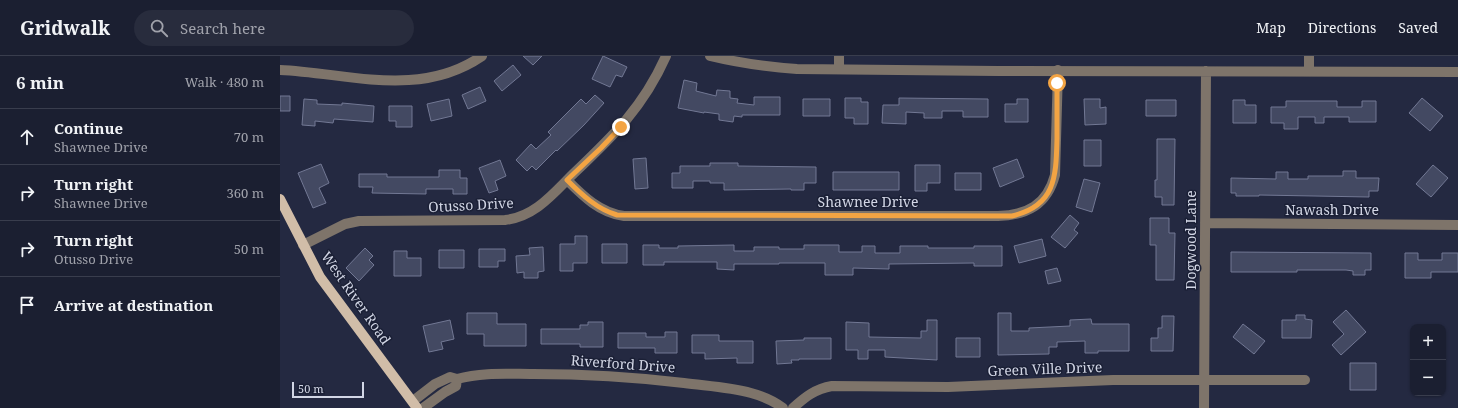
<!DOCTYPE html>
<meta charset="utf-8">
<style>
:root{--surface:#1b1f31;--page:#282c3d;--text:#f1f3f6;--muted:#a0a2ab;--line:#393d4d}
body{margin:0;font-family:"Noto Serif",serif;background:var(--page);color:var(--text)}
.controls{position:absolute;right:12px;bottom:12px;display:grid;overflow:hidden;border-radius:8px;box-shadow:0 1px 3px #0004}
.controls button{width:36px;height:36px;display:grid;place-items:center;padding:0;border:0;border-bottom:1px solid var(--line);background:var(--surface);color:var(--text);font:20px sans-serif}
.scale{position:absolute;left:12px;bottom:10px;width:72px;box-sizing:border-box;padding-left:4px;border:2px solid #d2d6e5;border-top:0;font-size:11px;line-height:14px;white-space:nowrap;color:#d2d6e5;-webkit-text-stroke:3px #1b2036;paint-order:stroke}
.stop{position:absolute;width:12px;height:12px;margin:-9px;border:3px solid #f3a443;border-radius:50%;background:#fff}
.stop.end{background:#f3a443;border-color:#fff;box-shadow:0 1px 4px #0008}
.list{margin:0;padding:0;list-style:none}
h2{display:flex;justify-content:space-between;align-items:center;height:52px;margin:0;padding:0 16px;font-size:17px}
h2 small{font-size:13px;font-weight:400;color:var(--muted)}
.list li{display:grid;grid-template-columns:26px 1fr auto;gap:12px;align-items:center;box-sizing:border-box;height:56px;padding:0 16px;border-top:1px solid var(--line)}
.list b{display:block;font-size:15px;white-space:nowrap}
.list p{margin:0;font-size:13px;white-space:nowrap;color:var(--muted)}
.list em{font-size:13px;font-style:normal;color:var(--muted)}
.icon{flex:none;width:22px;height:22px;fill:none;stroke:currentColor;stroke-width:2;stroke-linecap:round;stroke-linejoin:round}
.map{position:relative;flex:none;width:1178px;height:352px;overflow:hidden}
header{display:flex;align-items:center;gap:24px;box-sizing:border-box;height:56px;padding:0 20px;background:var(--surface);border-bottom:1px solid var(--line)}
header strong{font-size:19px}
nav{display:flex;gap:22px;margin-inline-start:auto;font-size:14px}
.search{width:280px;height:36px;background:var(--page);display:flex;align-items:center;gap:10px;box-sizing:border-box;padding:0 14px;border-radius:22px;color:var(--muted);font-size:15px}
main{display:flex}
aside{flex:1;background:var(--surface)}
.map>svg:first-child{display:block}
.building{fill:#434962;stroke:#727894}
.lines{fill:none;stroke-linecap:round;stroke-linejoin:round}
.minor{stroke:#7e746a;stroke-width:10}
.major{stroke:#d1bda8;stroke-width:10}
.route{stroke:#f3a443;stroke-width:5}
.labels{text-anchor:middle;stroke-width:3;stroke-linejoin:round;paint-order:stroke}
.street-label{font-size:14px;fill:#d2d6e5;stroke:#1b2036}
</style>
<header>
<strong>Gridwalk</strong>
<div class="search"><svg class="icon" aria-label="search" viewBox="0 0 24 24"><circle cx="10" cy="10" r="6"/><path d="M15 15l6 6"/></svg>Search here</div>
<nav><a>Map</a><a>Directions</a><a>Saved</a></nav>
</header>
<main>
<aside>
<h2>6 min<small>Walk · 480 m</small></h2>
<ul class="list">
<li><svg class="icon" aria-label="ahead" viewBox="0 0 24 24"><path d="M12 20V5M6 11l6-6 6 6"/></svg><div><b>Continue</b><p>Shawnee Drive</p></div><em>70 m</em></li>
<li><svg class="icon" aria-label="right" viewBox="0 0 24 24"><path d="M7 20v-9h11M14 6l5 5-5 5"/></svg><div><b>Turn right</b><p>Shawnee Drive</p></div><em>360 m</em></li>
<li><svg class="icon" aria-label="right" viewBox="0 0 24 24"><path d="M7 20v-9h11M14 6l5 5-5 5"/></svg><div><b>Turn right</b><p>Otusso Drive</p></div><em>50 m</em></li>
<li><svg class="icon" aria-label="arrive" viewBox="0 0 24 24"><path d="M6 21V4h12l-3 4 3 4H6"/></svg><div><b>Arrive at destination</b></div></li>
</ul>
</aside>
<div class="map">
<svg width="1178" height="352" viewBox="0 0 1178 352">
<rect width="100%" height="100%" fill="#242941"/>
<path class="building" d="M243 0H262L253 9Z
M323 0 347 11 342 21 336 19 330 31 312 23Z
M233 9 241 19 222 35 214 25Z
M404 24 417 27 416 35 436 40 437 34 450 35V42L458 43 457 47 474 49V41H500V59H462V61L454 60 453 66 439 64V58L424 56V57L398 52Z
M200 31 206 45 188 53 182 39Z
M315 39 324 47 304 69 277 95 276 94 256 114 252 110 247 115 236 104 251 88 256 93 271 79 268 76 301 43 306 48Z
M0 40H10V55H0Z
M565 42H581V46H588V68H574V62H565Z
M619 42 708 43V61H683V55H662V62H644V57L626 56V68L602 67 603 49H619Z
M1142 42 1163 60 1150 75 1129 57Z
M24 43 37 44V48L62 49V47L94 50 93 66 54 63 53 67 35 65V70L22 69Z
M169 43 172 60 151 65 147 48Z
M523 43H550V60H523Z
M737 43H748V66H725V48H737Z
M804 43H820V52L826 51V68L805 69Z
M866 44H896V60H866Z
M953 44H965V49H976V67H953Z
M1006 45H1057V51H1082V45H1096V66H1069V61H1044V67H1035V61H1018V73H1004V67H991V51H1006Z
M109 50H132V71H116V65H109Z
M877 83H895L894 149H882V141H875V124H877Z
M804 84H821V110H804Z
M366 102 368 132 355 133 353 103Z
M737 103 744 121 720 131 713 112Z
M220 104 226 120 215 125 218 134 209 137 199 112Z
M430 107H458V110L536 111V127H524V134H511V133L444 134V127H430V125H413V132H392V117H400V110H430Z
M41 108 49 127 39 132 46 147 33 152 18 117Z
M635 109H660V127H647V135H635Z
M1153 109 1168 122 1151 141 1136 128Z
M159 114H180V122H187V138H173V133H146V138L92 137 93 131H79V118H107V121H159Z
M1063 115H1076V122H1099L1098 135H1089V141L979 139V140H956V137H951V122L996 123V116H1008V123H1028V120H1063Z
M553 116H619V134H553Z
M675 117H701V134H675Z
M804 123 820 127 812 156 796 151Z
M790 159 799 167 794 174 798 177 785 192 771 181Z
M870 162H889V177H895L894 224H876V189H870Z
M295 180H307V207H293V215H280V188H295Z
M762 183 766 200 739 207 734 190Z
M322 188H347V207H322Z
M363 189H379V192H398V190L454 189V195H474V191H499V193H524V189H559V196H582V190H595V197H620V190H648V192H694V190H722V210H694V207L609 208V213L573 212V219H545V207H499V208H454V214L437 213V206H384V209H363Z
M263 191 264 215 258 216V222H244V216L237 217 236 200 250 199 249 192Z
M85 192 93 200 89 204 94 209 79 225 66 212Z
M199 193H225V205H218V211H199Z
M159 194H184V212H159Z
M114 195H127V202H141V220H114Z
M951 196 1091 197V214H1085V219H1073V215L1066 214H1017V216H951Z
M1125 197H1138V204H1162V197H1178V216H1151V222H1125Z
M777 212 781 225 768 228 765 215Z
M1066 254 1086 276 1061 299 1052 289 1064 278 1053 266Z
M187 257H217V268H246V290H204V278H187Z
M718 257H731V275H749V272L790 270V264L811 263 812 268H849V295H818V297H805V285L777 286V291H769V298L718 299Z
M1016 259H1025V263L1032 264 1031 282H1002V264H1016Z
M882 260H894L893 295H871V282H878V272H882Z
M170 264 174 283 161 286 163 293 149 296 143 270Z
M647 264H657V304L605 301V294H588V303H578V294H566V266L589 267V281L641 282V275H647Z
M308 266H323V291H300V288H261V273H300V269H308Z
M963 268 985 285 974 298 953 281Z
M385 276H397V297H375V292H338V277H366V281H385Z
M412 279H439V285H473V307H457V302L425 303V297H412Z
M524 282H551V303H519V304H511L512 307 497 308 496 285 524 284Z
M676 282H700V301H676Z
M1070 307H1096V334H1070Z"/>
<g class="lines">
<path class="minor" d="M430 0C459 7 487 11 517 13L718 15 1178 16
M1029 0V15
M559 13V0
M0 14C69 17 139 43 202 0
M287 124C303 140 320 157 344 160H718C747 159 767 149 775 119L778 14
M925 167 1178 169
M23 189 65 168 79 165 225 164C254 161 272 139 292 119 332 81 363 52 386 0
M177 323C202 316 227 318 253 318 304 318 354 321 404 327 426 330 449 331 471 337 482 340 494 345 503 352
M133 345 155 328 170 321 177 323 176 330 165 336 143 352
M513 352C525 341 535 333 552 330L668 331 833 324H1025
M924 352 926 15"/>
<path class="major" d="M0 143 40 221 137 352"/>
</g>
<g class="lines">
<path class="route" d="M341 71 321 92 287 124C302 139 317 153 337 159L732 160C776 150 776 120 777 83 777 65 777 46 777 27"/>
</g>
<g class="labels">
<g class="street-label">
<text x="588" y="151">Shawnee Drive</text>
<text transform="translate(191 149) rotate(-3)" y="5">Otusso Drive</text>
<text x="1052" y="159">Nawash Drive</text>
<text transform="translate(911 184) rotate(-90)" y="5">Dogwood Lane</text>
<text transform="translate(76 242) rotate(55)" y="5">West River Road</text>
<text transform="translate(343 308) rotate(4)" y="5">Riverford Drive</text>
<text transform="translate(765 313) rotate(-2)" y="5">Green Ville Drive</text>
</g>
</g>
</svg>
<div class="controls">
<button>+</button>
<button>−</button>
</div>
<div class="scale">50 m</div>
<div class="stop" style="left:777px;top:27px"></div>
<div class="stop end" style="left:341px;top:71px"></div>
</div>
</main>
